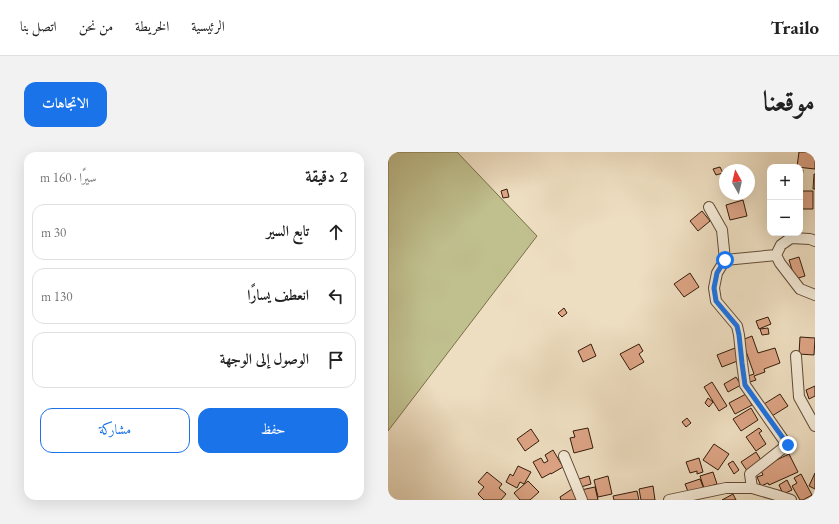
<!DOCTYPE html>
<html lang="ar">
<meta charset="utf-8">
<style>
:root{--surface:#fff;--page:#f2f2f2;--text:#222;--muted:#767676;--line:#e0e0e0;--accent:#1a73e8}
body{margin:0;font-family:"EB Garamond",Amiri,serif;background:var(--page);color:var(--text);direction:rtl}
.controls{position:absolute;right:12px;top:12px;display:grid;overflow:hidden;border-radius:8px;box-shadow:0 4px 16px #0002}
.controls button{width:36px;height:36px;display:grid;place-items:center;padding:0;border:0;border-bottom:1px solid var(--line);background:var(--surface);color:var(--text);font:20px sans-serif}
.compass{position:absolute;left:331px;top:12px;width:36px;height:36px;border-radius:50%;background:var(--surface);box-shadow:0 4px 16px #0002;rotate:352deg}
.stop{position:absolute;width:12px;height:12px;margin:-9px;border:3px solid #1a73e8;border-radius:50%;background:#fff}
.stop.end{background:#1a73e8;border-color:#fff;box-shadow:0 1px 4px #0008}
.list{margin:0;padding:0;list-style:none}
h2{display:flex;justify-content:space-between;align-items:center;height:52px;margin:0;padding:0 16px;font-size:17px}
h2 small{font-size:13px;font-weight:400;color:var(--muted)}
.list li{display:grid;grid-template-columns:26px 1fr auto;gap:12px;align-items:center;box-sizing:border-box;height:56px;margin:0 8px 8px;padding:0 8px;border:1px solid var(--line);border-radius:12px}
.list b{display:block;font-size:15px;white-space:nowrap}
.list em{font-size:13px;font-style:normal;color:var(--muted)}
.actions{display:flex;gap:8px;padding:12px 16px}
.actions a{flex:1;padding:9px 0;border:1px solid var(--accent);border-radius:12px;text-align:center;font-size:14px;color:var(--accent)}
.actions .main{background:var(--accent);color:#fff}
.icon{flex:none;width:22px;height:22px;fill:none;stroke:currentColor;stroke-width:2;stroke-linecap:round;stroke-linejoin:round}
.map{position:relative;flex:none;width:427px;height:348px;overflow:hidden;direction:ltr;border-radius:12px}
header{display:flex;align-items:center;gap:24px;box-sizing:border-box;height:56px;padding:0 20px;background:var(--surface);border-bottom:1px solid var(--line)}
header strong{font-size:19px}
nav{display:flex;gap:22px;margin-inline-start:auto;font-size:14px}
.intro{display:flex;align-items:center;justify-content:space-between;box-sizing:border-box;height:96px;padding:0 24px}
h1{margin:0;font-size:28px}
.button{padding:10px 18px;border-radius:12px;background:var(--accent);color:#fff;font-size:14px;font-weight:700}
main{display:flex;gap:24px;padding:0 24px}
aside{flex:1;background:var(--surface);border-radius:12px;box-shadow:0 4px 16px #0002}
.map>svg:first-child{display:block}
.green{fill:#c0bf8e;stroke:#7a6e4b}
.building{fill:#dda485;stroke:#341c08}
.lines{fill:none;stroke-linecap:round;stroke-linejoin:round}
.street-casing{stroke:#624c36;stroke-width:12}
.street{stroke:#f4ead7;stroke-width:10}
.route{stroke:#1a73e8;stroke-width:5}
</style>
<header>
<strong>Trailo</strong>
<nav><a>الرئيسية</a><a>الخريطة</a><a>من نحن</a><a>اتصل بنا</a></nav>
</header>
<div class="intro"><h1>موقعنا</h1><a class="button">الاتجاهات</a></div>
<main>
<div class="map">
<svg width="427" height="348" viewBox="0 0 427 348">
<rect width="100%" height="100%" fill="#eedec1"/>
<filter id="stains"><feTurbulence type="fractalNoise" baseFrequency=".005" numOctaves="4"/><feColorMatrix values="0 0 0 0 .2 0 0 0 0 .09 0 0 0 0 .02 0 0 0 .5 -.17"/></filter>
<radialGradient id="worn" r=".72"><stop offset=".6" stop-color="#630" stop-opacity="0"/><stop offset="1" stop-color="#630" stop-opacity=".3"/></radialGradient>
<path class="green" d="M0 0H69L149 84 0 279Z"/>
<path class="building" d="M411 0H427V17L409 15Z
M332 15 335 21 328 23 325 17Z
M412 18H415L413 35H412Z
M426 22H427V37H425Z
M119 37 121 45 115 46 113 39Z
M412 39H425V57H412Z
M355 48 359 64 342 68 338 53Z
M314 59 322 69 310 79 302 69Z
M411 105 417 124 407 127 401 108Z
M302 121 311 135 296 145 286 132Z
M176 156 179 161 174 165 170 161Z
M380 165 383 172 371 177 368 169Z
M380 176 381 182 374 183 372 177Z
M364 184 370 201 387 196 392 211 376 217 377 220 366 224 368 228 362 230 360 224 366 222 354 188Z
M412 185 427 186 426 203 411 202Z
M203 192 208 204 195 210 190 199Z
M251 192 255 199 251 202 256 210 242 218 232 202Z
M347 196 352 208 334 215 329 203Z
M348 225 353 233 340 240 336 232Z
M324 230 339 254 331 259 316 235Z
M427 234V244L421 247 418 238Z
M358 242 364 253 347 262 341 251Z
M392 242 400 254 384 264 376 252Z
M320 246 325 250 321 255 317 251Z
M363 256 370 268 353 279 345 267Z
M299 266 303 271 298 275 294 270Z
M200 276 205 296 186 301 182 286 187 285 185 279Z
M371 276 374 279 371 281 378 292 368 299 358 285Z
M143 277 151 289 137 299 129 287Z
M326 292 341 302 330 318 315 308Z
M165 298 175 315 163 322V321L154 326 145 310 153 306 156 311 160 309 157 303Z
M368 300 375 311 360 320 353 310Z
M401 302 410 320 381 333 380 331 373 334 369 325 375 323 372 316Z
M311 306 315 320 309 322V319L302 321 298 310Z
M345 309 351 318 346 322 340 312Z
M130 314 143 320 136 332 132 330 129 336 118 330 122 322 125 324Z
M99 320 114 332 111 336 118 342 113 348H96L90 342 96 335 90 330Z
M325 320 329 332 316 336 312 324Z
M427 321V337L421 334Z
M413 322 424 343 415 348H412L404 334 409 331 406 326Z
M201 324 203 332 190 336 188 328Z
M220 324 224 342 210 345 206 328Z
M312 327 316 337 301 342 297 332Z
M399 328 404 338 395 342 391 333Z
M140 329 151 340 142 348H132L126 341Z
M265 334 267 348H253L251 337Z
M207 335 210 348H196L193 338Z
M184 337 191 348H173L172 345Z
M249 339 251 348H226L225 344Z
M345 342 348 348H334Z"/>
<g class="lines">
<defs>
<path id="street" d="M321 55 334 78 337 108 329 121 326 136 328 149 349 174 351 183 354 211 357 233 399 293 362 322 364 336
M427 89 422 87 403 86 393 93 388 103 392 111 412 137 427 143
M337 108 388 103
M408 204 411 245 427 274
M176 304 194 348
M281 348 338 336H364L388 343 403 348"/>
</defs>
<use href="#street" class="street-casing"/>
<use href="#street" class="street"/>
</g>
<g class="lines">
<path class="route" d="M337 108 329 121 326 136 328 149 349 174 351 183 354 211 357 233 400 293"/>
</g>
<rect width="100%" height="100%" filter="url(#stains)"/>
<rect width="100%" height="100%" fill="url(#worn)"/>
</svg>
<div class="controls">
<button>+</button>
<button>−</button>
</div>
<svg class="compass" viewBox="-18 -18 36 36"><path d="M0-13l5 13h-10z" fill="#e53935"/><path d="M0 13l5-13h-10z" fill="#767676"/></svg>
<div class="stop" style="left:337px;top:108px"></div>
<div class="stop end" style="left:400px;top:293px"></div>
</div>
<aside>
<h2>2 دقيقة<small>سيرًا · 160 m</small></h2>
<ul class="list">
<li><svg class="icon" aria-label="ahead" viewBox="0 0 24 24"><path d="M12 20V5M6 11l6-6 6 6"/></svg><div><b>تابع السير</b></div><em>30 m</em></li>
<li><svg class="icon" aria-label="left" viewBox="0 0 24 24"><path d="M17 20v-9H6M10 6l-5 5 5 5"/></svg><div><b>انعطف يسارًا</b></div><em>130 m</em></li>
<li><svg class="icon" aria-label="arrive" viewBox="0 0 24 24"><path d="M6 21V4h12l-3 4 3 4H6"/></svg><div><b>الوصول إلى الوجهة</b></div></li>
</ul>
<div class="actions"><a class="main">حفظ</a><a>مشاركة</a></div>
</aside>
</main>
